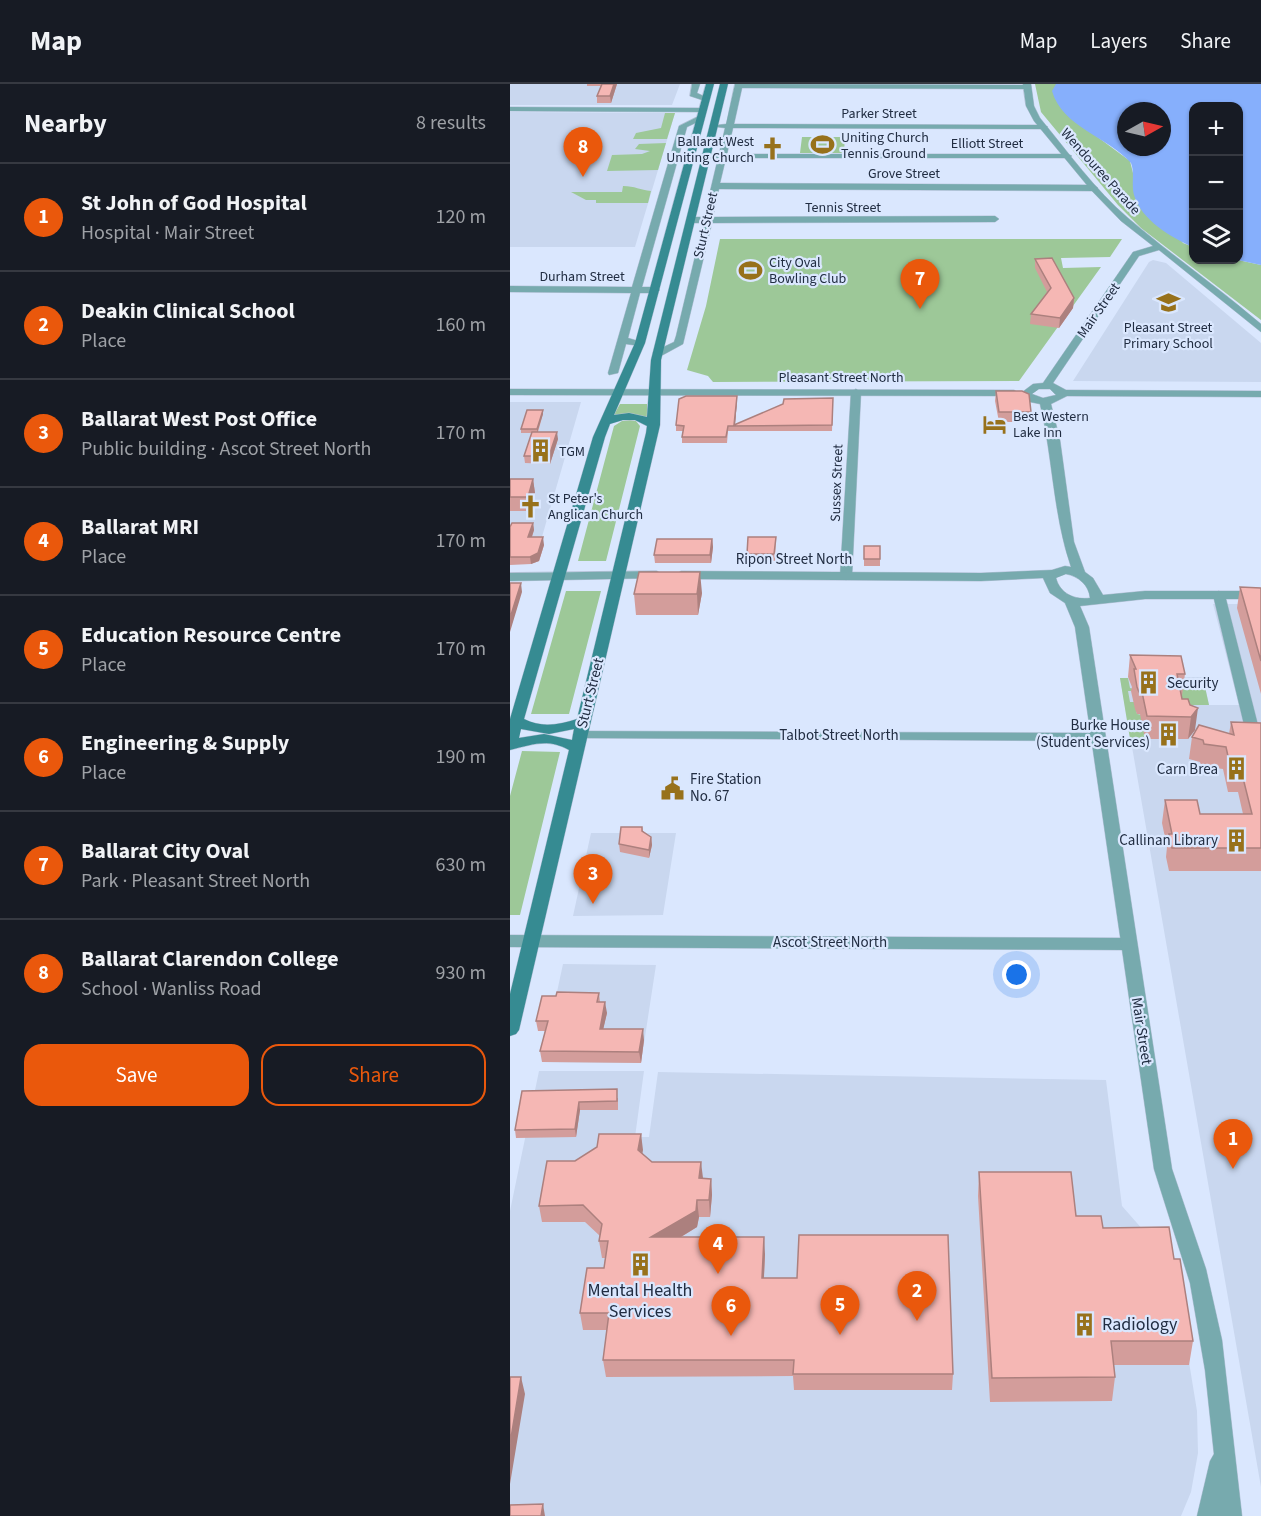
<!DOCTYPE html>
<meta charset="utf-8">
<style>
:root{--surface:#171b24;--page:#242831;--text:#f1f3f6;--muted:#9ea1a6;--line:#363941;--accent:#ea580c}
body{margin:0;font-family:"Source Sans 3",sans-serif;background:var(--page);color:var(--text)}
.controls{position:absolute;right:18px;top:18px;display:grid;overflow:hidden;border-radius:12px;box-shadow:0 2px 4px #0004}
.controls button{width:54px;height:54px;display:grid;place-items:center;padding:0;border:0;border-bottom:2px solid var(--line);background:var(--surface);color:var(--text);font:30px sans-serif}
.compass{position:absolute;left:607px;top:18px;width:54px;height:54px;border-radius:50%;background:var(--surface);box-shadow:0 2px 4px #0004;rotate:82deg}
.you{position:absolute;left:507px;top:891px;width:21px;height:21px;margin:-15px;border:4px solid #fff;border-radius:50%;background:#1a73e8;box-shadow:0 0 0 9px #1a73e833}
.badge{display:grid;place-items:center;width:39px;height:39px;border-radius:50%;background:var(--accent);color:#fff;font-size:20px;font-weight:700}
.pin{position:absolute;translate:-50% -50px;filter:drop-shadow(0 2px 3px #0008)}
.pin::after{content:'';position:absolute;top:32px;width:21px;height:18px;background:inherit;clip-path:polygon(0 0,100% 0,50% 100%)}
.list{margin:0;padding:0;list-style:none}
h2{display:flex;justify-content:space-between;align-items:center;height:78px;margin:0;padding:0 24px;font-size:26px}
h2 small{font-size:20px;font-weight:400;color:var(--muted)}
.list li{display:grid;grid-template-columns:39px 1fr auto;gap:18px;align-items:center;box-sizing:border-box;height:108px;padding:0 24px;border-top:2px solid var(--line)}
.list b{display:block;font-size:22px;white-space:nowrap}
.list p{margin:0;font-size:20px;white-space:nowrap;color:var(--muted)}
.list em{font-size:20px;font-style:normal;color:var(--muted)}
.actions{display:flex;gap:12px;padding:18px 24px}
.actions a{flex:1;padding:14px 0;border:2px solid var(--accent);border-radius:18px;text-align:center;font-size:21px;color:var(--accent)}
.actions .main{background:var(--accent);color:#fff}
.icon{flex:none;width:33px;height:33px;fill:none;stroke:currentColor;stroke-width:2;stroke-linecap:round;stroke-linejoin:round}
.map{position:relative;flex:none;width:751px;height:1432px;overflow:hidden}
header{display:flex;align-items:center;gap:36px;box-sizing:border-box;height:84px;padding:0 30px;background:var(--surface);border-bottom:2px solid var(--line)}
header strong{font-size:28px}
nav{display:flex;gap:33px;margin-inline-start:auto;font-size:21px}
main{display:flex}
aside{flex:1;background:var(--surface)}
.map>svg:first-child{display:block}
.built{fill:#c9d7ef}
.green{fill:#9dc898}
.water{fill:#86affc;fill-rule:evenodd}
.lines{fill:none;stroke-linecap:round;stroke-linejoin:round}
.minor-casing{stroke:#b5c2d8;stroke-width:1}
.tertiary-casing{stroke:#b5c2d8;stroke-width:1}
.secondary-casing{stroke:#b5c2d8;stroke-width:1}
.minor{fill:#77aaae;fill-rule:evenodd}
.tertiary{fill:#77aaae;fill-rule:evenodd}
.secondary{fill:#368b92;fill-rule:evenodd}
.wall{fill:#d39d9b}
.shaded-wall{fill:#ac807e}
.building{fill:#f5b7b4;stroke:#ac807e;stroke-width:1.5}
.labels{text-anchor:middle;stroke-width:4.5;stroke-linejoin:round;paint-order:stroke}
.far-street-label{font-size:14px;fill:#212d42;stroke:#dae7fe}
.far-poi-label{font-size:14px;fill:#212d42;stroke:#dae7fe;text-anchor:start}
.street-label{font-size:15px;fill:#212d42;stroke:#dae7fe}
.poi-label{font-size:15px;fill:#212d42;stroke:#dae7fe;text-anchor:end}
.near-poi-label{font-size:18px;fill:#212d42;stroke:#dae7fe}
</style>
<header>
<strong>Map</strong>
<nav><a>Map</a><a>Layers</a><a>Share</a></nav>
</header>
<main>
<aside>
<h2>Nearby<small>8 results</small></h2>
<ul class="list">
<li><span class="badge">1</span><div><b>St John of God Hospital</b><p>Hospital · Mair Street</p></div><em>120 m</em></li>
<li><span class="badge">2</span><div><b>Deakin Clinical School</b><p>Place</p></div><em>160 m</em></li>
<li><span class="badge">3</span><div><b>Ballarat West Post Office</b><p>Public building · Ascot Street North</p></div><em>170 m</em></li>
<li><span class="badge">4</span><div><b>Ballarat MRI</b><p>Place</p></div><em>170 m</em></li>
<li><span class="badge">5</span><div><b>Education Resource Centre</b><p>Place</p></div><em>170 m</em></li>
<li><span class="badge">6</span><div><b>Engineering &amp; Supply</b><p>Place</p></div><em>190 m</em></li>
<li><span class="badge">7</span><div><b>Ballarat City Oval</b><p>Park · Pleasant Street North</p></div><em>630 m</em></li>
<li><span class="badge">8</span><div><b>Ballarat Clarendon College</b><p>School · Wanliss Road</p></div><em>930 m</em></li>
</ul>
<div class="actions"><a class="main">Save</a><a>Share</a></div>
</aside>
<div class="map">
<svg width="751" height="1432" viewBox="0 0 751 1432">
<rect width="100%" height="100%" fill="#dae7fe"/>
<path class="built" d="M0 0H170L162 21H0Z
M0 28 165 29 125 163H0Z
M643 176 656 179 751 259V298L563 297 639 178Z
M0 318H71L25 477H0Z
M703 520H751V1403L610 594 693 593 699 621H729Z
M81 749H166L153 831 63 832Z
M53 880 146 881 131 979 32 978Z
M29 987H134L125 1053H139L148 988 596 996 612 1122 663 1180 687 1327 688 1369 681 1408 671 1432H0V1127Z"/>
<path class="green" d="M525 0H546L578 46 620 77 623 89 673 159 683 163 684 176H728L751 181V236L631 144 608 121 531 28Z
M155 29H165L157 55H123L126 49 151 44Z
M292 53H335L334 69H290Z
M156 59 148 86 97 87 102 71 132 70 140 67 125 65 129 60Z
M113 102C125 102 130 106 141 107L138 119H86V116H76L61 108H112Z
M210 155H612L600 173 551 174 553 184 591 183 509 297 203 298 198 292 177 286 196 222Z
M110 320H137V333L122 330 103 332Z
M120 336 126 337 130 342 96 477H68L104 342 112 337Z
M56 507H91L59 630H21Z
M610 594H618L620 604 624 605V607H618L620 618H624L627 630 632 631 635 655H620Z
M671 601H675L676 604 695 603 699 621H672L648 615Z
M12 667 50 668 10 831H0V712Z"/>
<path class="water" d="M546 0H751V181L728 176V22H684L683 163C662 154 631 136 624 111 621 100 625 89 621 79 598 53 552 43 542 7ZM616 27H652V63H616Z"/>
<g class="lines">
<defs>
<path id="minor" d="M182 0H190L187 9 198 14V18L180 12Z
M225 0 517 1 521 3 517 5 232 4 224 40 534 41 538 43 534 45 223 44 217 70H558L562 72 558 74H216L210 99 584 101 588 104 584 107 209 105 203 133 485 132 489 135 485 138 202 139 173 260 151 272H143V268L164 258 166 252 193 139H180L176 136 180 133H194L208 74H180L176 72 180 70H209L215 44 199 42 216 40Z
M0 23 193 24 197 26 193 28 0 27Z
M187 33 194 35 177 43 132 203H145L150 206 145 209H130L118 254 135 259 130 262 116 260 108 289 99 291 98 289 121 209 0 208V202L122 203 169 42Z
M346 305 351 308 342 492 336 496 330 492 341 308Z
M709 507 715 511 749 645 747 648 742 649 735 645 703 511Z
M70 647 588 649 595 653 588 657 65 654 63 651Z
M0 851 619 854 625 856 627 860 625 864 619 866 0 863Z"/>
<path id="tertiary" d="M513 0H521L524 22 530 34C558 68 585 106 618 134 661 171 708 203 751 240V248L649 166 629 172 543 299 556 306 751 307V313L557 312 541 320 550 356 564 458 575 488 583 494 593 511 635 507H751V515H635L570 522 579 543 662 1085 696 1185 712 1256 732 1432H687L700 1377 704 1370 695 1286 680 1199 644 1085 565 543 555 519 540 509 533 494 471 497 171 495 165 491 171 487 471 489 542 486 555 482 561 483C543 431 543 374 530 320L520 318 511 309 523 300 533 299 623 168 643 162 611 137 581 106 524 37 516 22ZM529 305H540L546 311 533 314 522 310ZM556 490C568 492 579 501 580 514 565 516 550 510 546 494Z
M0 305 504 306 509 309 504 312 0 311Z
M147 487 153 491 151 494 0 497V489Z"/>
<path id="secondary" d="M196 0H204L135 259 104 331 119 329 137 333 141 276 210 0H218L151 276 150 341 9 946 6 950 0 952V910L59 666C37 654 22 661 0 666V635L83 353 125 259ZM113 336H125L137 342 136 349 67 635C49 641 31 644 14 635L95 353 100 340ZM11 645 39 650 64 645 62 656 34 650 9 654Z"/>
</defs>
<use href="#minor" class="minor-casing"/>
<use href="#tertiary" class="tertiary-casing"/>
<use href="#secondary" class="secondary-casing"/>
<use href="#minor" class="minor"/>
<use href="#tertiary" class="tertiary"/>
<use href="#secondary" class="secondary"/>
</g>
<path class="wall" d="M77 0H107L101 19H87V12L91 2H77Z
M525 175 564 214 563 224 549 244 520 240 521 230 537 208 525 184Z
M486 307 521 328V338H489L485 317Z
M227 312V317L225 340 323 314 322 347H218L217 359H172V353L173 347H166V341Z
M33 326V330L28 348 48 355 40 380 15 379 14 372 22 349H11V345Z
M0 395H23L25 409 20 427H0Z
M23 439 24 446 22 453 34 461 29 477 21 480 0 481V443Z
M266 453 265 477H237V470Z
M202 455 203 463 201 479H145L144 471Z
M354 462H370V482H354Z
M730 503 751 504V610L727 524Z
M192 509 188 531H126L124 510Z
M620 571 675 590 672 612H671L672 615H678L685 646 678 655H635L630 630H627L625 625 621 607 622 603 618 593Z
M721 638 751 639V787H659L656 773 657 763 652 739 655 716 690 730H733L728 708H718L713 685 691 682 690 678 679 675 682 653 719 650Z
M132 743 133 747 141 753 142 761 139 774 110 768 109 760Z
M89 909 90 918 97 929 93 945 134 956 131 979 32 978 30 967 35 947H28L26 937 46 912Z
M12 1007 108 1014V1026H70L66 1053 6 1054 5 1046Z
M131 1050 132 1070 142 1078 193 1095H201L202 1111 200 1133H189L187 1143 171 1153 255 1170 254 1194 443 1290 442 1306H284L283 1292 96 1293 93 1276 97 1246H73L70 1229 94 1184 95 1174H92L89 1157 90 1152 75 1138H32L29 1122 65 1077Z
M469 1088 664 1175 683 1257 679 1281H604L605 1293 602 1317 480 1318 468 1112Z"/>
<path class="shaded-wall" d="M104 0H107L101 19 100 12Z
M564 214 563 224 549 244 550 234Z
M227 312V317L225 342H224Z
M33 326V330L27 349V345Z
M47 348 48 355 40 380 39 372Z
M23 395 25 409 20 427 18 413Z
M23 439 24 446 19 461 18 453Z
M33 453 34 461 29 477 21 480 20 473Z
M202 455 203 463 201 479 200 471Z
M190 488 192 509 188 531 187 510Z
M11 499 12 508 0 548V534Z
M688 624 685 646 678 655 681 633Z
M141 753 142 761 139 774V766Z
M95 918 97 929 91 955 90 945Z
M133 945 134 956 131 979 129 968Z
M69 1018 70 1026 66 1053 65 1045Z
M131 1050 133 1066 130 1083 128 1066Z
M191 1078 193 1094H189Z
M201 1095 202 1111 200 1133 199 1116Z
M187 1116 189 1133 187 1143 143 1170 141 1153Z
M254 1153 255 1170 253 1211 252 1194Z
M11 1293 15 1310 0 1400V1360Z
M33 1420 35 1432H31Z"/>
<path class="building" d="M92 0H104L100 12H87Z
M542 174 564 214 550 234 521 230 541 204 525 175Z
M486 307H512L519 310 521 328H489Z
M176 312H227L224 341 273 320 274 315 323 314 322 341 218 342 216 353H172L174 342 166 341 169 315Z
M17 326H33L27 345H11Z
M22 348H47L39 372H14Z
M0 395H23L18 413H0Z
M2 439H23L18 453H33L28 469 20 473H0V443Z
M238 453H266L264 470H237Z
M147 455H202L200 471H144Z
M354 462H370V475H354Z
M129 488H190L187 510H124Z
M0 499H11L0 534Z
M730 503 751 504V577Z
M620 571 671 572 675 590H667L672 615H678L680 621 688 624 681 633 637 632 632 608H629L627 603 624 585H626Z
M721 638 751 639V764H662L659 750H662L655 716H687L690 730H742L731 686H721L716 663 694 660 693 656 682 653 689 641 724 651Z
M111 743H132V747L141 753 139 766 109 760Z
M47 908 89 909 87 918H95L90 945H133L129 968 30 967 38 937H26L32 912H46Z
M107 1005V1017L69 1018 65 1045 5 1046 12 1007Z
M89 1050H131L128 1066 142 1078H191L189 1094 201 1095 199 1116H187L186 1127 141 1153H254L252 1194H287L289 1151H438L443 1290H283L284 1276H93L99 1229H70L77 1184H94L98 1157H89L92 1140 73 1121 29 1122 37 1077H65L87 1063Z
M469 1088H561L566 1132H591L593 1144 659 1143 664 1175H670L683 1257H601L605 1293 482 1294Z
M0 1293H11L0 1360Z
M33 1420 31 1432H0V1421Z"/>
<defs>
<symbol id="stadium-bare" viewBox="-9 -9 18 18"><path d="M0-5a6.5 5 0 1 0 0 10a6.5 5 0 1 0 0-10ZM-3.5-1.8h7v3.6h-7Z" fill="#97711b" stroke="#dae7fe" stroke-width="2.5" paint-order="stroke"/></symbol>
<symbol id="church-bare" viewBox="-9 -9 18 18"><path d="M-1.2-6h2.4v3.5h3.3v2.4h-3.3V6h-2.4V-.1h-3.3v-2.4h3.3Z" fill="#97711b" stroke="#dae7fe" stroke-width="2.5" paint-order="stroke"/></symbol>
<symbol id="school-bare" viewBox="-9 -9 18 18"><path d="M0-5L7-2L0 1L-7-2ZM-4 1L0 2.5L4 1V4Q0 6-4 4Z" fill="#97711b" stroke="#dae7fe" stroke-width="2.5" paint-order="stroke"/></symbol>
<symbol id="hotel-bare" viewBox="-9 -9 18 18"><path d="M-6-4.5h1.5V1H6V5H4.5V3h-9V5H-6ZM-4 0a1.8 1.8 0 1 1 3.6 0ZM.5 0V-2.5h3Q6-2.5 6 0Z" fill="#97711b" stroke="#dae7fe" stroke-width="2.5" paint-order="stroke"/></symbol>
<symbol id="building-bare" viewBox="-9 -9 18 18"><path d="M-4-6H4V6H1V3H-1V6H-4ZM-2.5-4.3h1.7v1.8h-1.7ZM.8-4.3h1.7v1.8H.8ZM-2.5-1h1.7V.8h-1.7ZM.8-1h1.7V.8H.8Z" fill="#97711b" stroke="#dae7fe" stroke-width="2.5" paint-order="stroke"/></symbol>
<symbol id="civic-bare" viewBox="-9 -9 18 18"><path d="M-.6-6.5H3V-4.5H.6V-3L4-1V1h2V6H-6V1h2V-1L-.6-3ZM-1.2 2.5V6h2.4V2.5Z" fill="#97711b" stroke="#dae7fe" stroke-width="2.5" paint-order="stroke"/></symbol>
</defs>
<g fill-rule="evenodd">
<use href="#stadium-bare" x="296" y="44" width="33" height="33"/>
<use href="#church-bare" x="246" y="48" width="33" height="33"/>
<use href="#stadium-bare" x="224" y="170" width="33" height="33"/>
<use href="#school-bare" x="642" y="202" width="33" height="33"/>
<use href="#hotel-bare" x="468" y="324" width="33" height="33"/>
<use href="#building-bare" x="14" y="350" width="33" height="33"/>
<use href="#church-bare" x="4" y="406" width="33" height="33"/>
<use href="#building-bare" x="622" y="582" width="33" height="33"/>
<use href="#building-bare" x="642" y="634" width="33" height="33"/>
<use href="#building-bare" x="710" y="668" width="33" height="33"/>
<use href="#civic-bare" x="146" y="688" width="33" height="33"/>
<use href="#building-bare" x="710" y="740" width="33" height="33"/>
<use href="#building-bare" x="114" y="1164" width="33" height="33"/>
<use href="#building-bare" x="558" y="1224" width="33" height="33"/>
</g>
<g class="labels">
<g class="far-street-label">
<text x="369" y="34">Parker Street</text>
<text x="477" y="64">Elliott Street</text>
<text transform="translate(591 87) rotate(48)" y="5">Wendouree Parade</text>
<text x="394" y="94">Grove Street</text>
<text x="333" y="128">Tennis Street</text>
<text transform="translate(195 141) rotate(-77)" y="5">Sturt Street</text>
<text x="72" y="197">Durham Street</text>
<text transform="translate(588 226) rotate(-55)" y="5">Mair Street</text>
<text x="331" y="298">Pleasant Street North</text>
<text transform="translate(326 399) rotate(-88)" y="5">Sussex Street</text>
</g>
<g class="far-poi-label">
<text x="331" y="58">Uniting Church<tspan x="331" dy="16">Tennis Ground</tspan></text>
<text x="244" y="62" text-anchor="end">Ballarat West<tspan x="244" dy="16">Uniting Church</tspan></text>
<text x="259" y="183">City Oval<tspan x="259" dy="16">Bowling Club</tspan></text>
<text x="658" y="248" text-anchor="middle">Pleasant Street<tspan x="658" dy="16">Primary School</tspan></text>
<text x="503" y="337">Best Western<tspan x="503" dy="16">Lake Inn</tspan></text>
<text x="49" y="372">TGM</text>
<text x="38" y="419">St Peter's<tspan x="38" dy="16">Anglican Church</tspan></text>
</g>
<g class="street-label">
<text x="284" y="480">Ripon Street North</text>
<text transform="translate(80 609) rotate(-76)" y="5">Sturt Street</text>
<text x="329" y="656">Talbot Street North</text>
<text x="320" y="863">Ascot Street North</text>
<text transform="translate(632 947) rotate(81)" y="5">Mair Street</text>
</g>
<g class="poi-label">
<text x="657" y="604" text-anchor="start">Security</text>
<text x="640" y="646">Burke House<tspan x="640" dy="17">(Student Services)</tspan></text>
<text x="708" y="690">Carn Brea</text>
<text x="180" y="700" text-anchor="start">Fire Station<tspan x="180" dy="17">No. 67</tspan></text>
<text x="708" y="761">Callinan Library</text>
</g>
<g class="near-poi-label">
<text x="130" y="1212">Mental Health<tspan x="130" dy="21">Services</tspan></text>
<text x="592" y="1246" text-anchor="start">Radiology</text>
</g>
</g>
</svg>
<div class="controls">
<button>+</button>
<button>−</button>
<button><svg class="icon" aria-label="layers" viewBox="0 0 24 24"><path d="M12 4l9 5-9 5-9-5zM3 14l9 5 9-5"/></svg></button>
</div>
<svg class="compass" viewBox="-18 -18 36 36"><path d="M0-13l5 13h-10z" fill="#e53935"/><path d="M0 13l5-13h-10z" fill="#9ea1a6"/></svg>
<div class="you"></div>
<div class="pin badge" style="left:723px;top:1085px">1</div>
<div class="pin badge" style="left:407px;top:1237px">2</div>
<div class="pin badge" style="left:83px;top:820px">3</div>
<div class="pin badge" style="left:208px;top:1190px">4</div>
<div class="pin badge" style="left:330px;top:1251px">5</div>
<div class="pin badge" style="left:221px;top:1252px">6</div>
<div class="pin badge" style="left:410px;top:225px">7</div>
<div class="pin badge" style="left:73px;top:93px">8</div>
</div>
</main>
